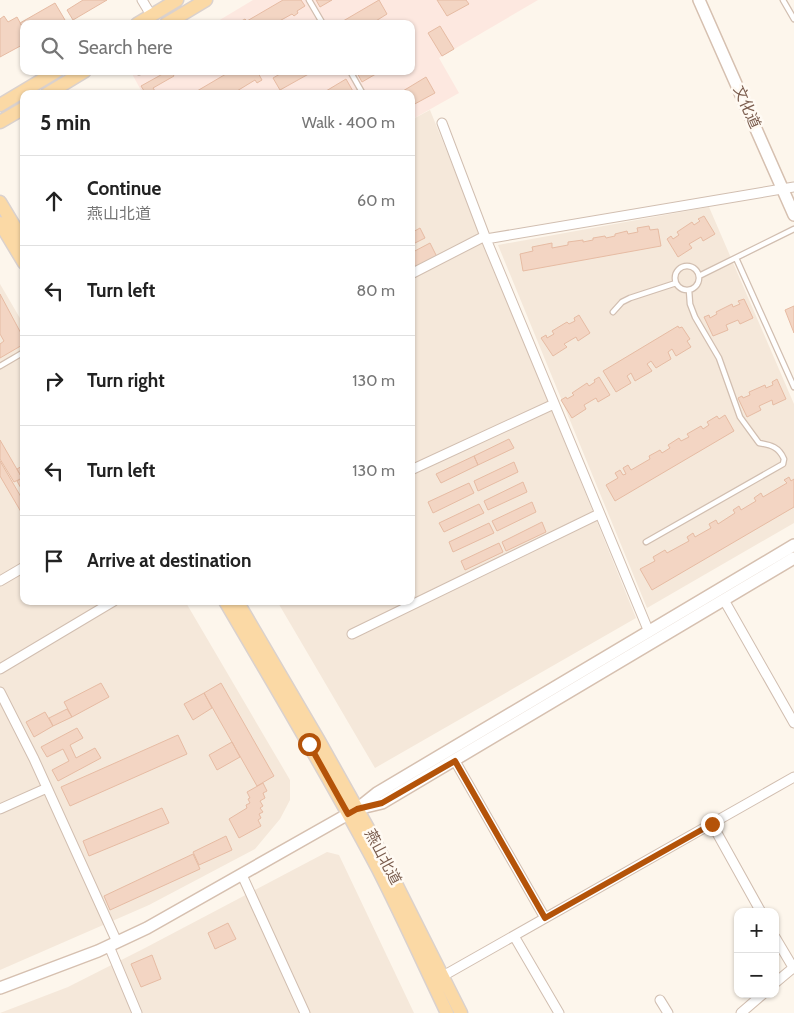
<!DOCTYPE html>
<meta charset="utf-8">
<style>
:root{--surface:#fff;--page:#f6f6f6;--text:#222;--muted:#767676;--line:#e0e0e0}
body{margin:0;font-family:Cabin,"Noto Sans SC",sans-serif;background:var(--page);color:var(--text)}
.controls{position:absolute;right:15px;bottom:15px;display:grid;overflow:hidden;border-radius:10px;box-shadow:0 1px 4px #0004}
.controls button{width:45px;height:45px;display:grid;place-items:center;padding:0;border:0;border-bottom:1px solid var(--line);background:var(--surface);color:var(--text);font:25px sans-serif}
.stop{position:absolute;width:15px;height:15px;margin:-11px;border:4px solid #b45309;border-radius:50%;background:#fff}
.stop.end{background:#b45309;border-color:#fff;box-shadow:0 1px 5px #0008}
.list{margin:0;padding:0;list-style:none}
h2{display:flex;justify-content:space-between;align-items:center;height:65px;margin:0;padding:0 20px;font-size:21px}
h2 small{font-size:16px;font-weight:400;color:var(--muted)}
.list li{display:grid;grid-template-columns:32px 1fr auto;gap:15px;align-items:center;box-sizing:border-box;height:90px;padding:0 20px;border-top:1px solid var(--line)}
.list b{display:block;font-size:19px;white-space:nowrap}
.list p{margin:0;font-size:16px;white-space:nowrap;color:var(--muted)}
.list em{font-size:16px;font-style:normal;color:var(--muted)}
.icon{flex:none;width:28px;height:28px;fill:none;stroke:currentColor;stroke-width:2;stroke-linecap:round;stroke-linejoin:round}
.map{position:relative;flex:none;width:794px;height:1013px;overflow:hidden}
.search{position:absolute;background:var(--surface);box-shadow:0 1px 4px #0004;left:20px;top:20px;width:395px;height:55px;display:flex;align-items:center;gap:12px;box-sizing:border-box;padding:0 18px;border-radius:10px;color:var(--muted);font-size:19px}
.panel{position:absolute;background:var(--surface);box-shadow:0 1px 4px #0004;left:20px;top:90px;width:395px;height:515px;border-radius:10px}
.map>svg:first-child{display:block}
.residential{fill:#f5e8da}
.commercial{fill:#fde8e0}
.building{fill:#f3d5c3;stroke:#e6bba3}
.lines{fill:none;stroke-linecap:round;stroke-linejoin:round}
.service-casing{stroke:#d1beb0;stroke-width:7}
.minor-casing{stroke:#d1beb0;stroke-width:11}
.secondary-casing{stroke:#d6c0b0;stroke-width:14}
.primary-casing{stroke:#dad1cd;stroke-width:15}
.service{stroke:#fff;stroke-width:4.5}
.minor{stroke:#fff;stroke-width:9}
.secondary{stroke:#fff;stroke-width:11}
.primary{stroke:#fbd9a5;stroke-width:12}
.route{stroke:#b45309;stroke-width:6}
.labels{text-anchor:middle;stroke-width:5;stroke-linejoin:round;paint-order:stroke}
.street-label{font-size:15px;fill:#7a5c4d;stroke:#fffaf3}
</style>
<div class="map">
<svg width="794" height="1013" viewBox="0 0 794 1013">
<rect width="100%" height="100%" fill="#fdf6ec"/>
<path class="residential" d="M430 110 636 618 375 768 277 601H411V120Z
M709 207 794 404V523L647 608 498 245Z
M0 284 24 325V601H185L290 780V800L280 819 255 849 149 905 0 970Z
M327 852 339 855 414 1013H0L68 987 145 948Z"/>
<path class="commercial" d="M253 0H538L439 58 459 93 411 120V94H143L131 72 132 71H411V24H213Z"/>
<path class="building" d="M83 0H107L73 20 67 10Z
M283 0H301L305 6 297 11 298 13 294 16 292 14 274 24H236L245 19 247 21Z
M316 0H332L320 7Z
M379 0 387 14 371 24H338Z
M437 0H466L469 4 447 16Z
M55 3 65 20 59 24H24V30L20 23Z
M4 16 8 22 17 17 24 30V44L0 57V19Z
M440 26 454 49 442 56 428 33Z
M168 71H171L174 76 153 88 157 94H146L141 86Z
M231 71H257L262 80 257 83 255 80 232 94H192Z
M285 71H314L280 90 273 78Z
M356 71H381L362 82Z
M426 77 435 93 411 106V94H398Z
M346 79 354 93 352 94H321Z
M704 216 715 234 703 241 701 237 689 244 692 248 678 257 667 239 671 236 673 239 679 235 677 232 692 222 694 225 700 221 698 219Z
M649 226 650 230 658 229 661 246 523 271 520 254 533 251 532 247 552 243V248L568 245V242L583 240V242L593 240V238L605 236 606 238 615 236V234L627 231 628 234 638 232 637 228Z
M420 228 425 238 411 245V233Z
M430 243 437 257 411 271V253Z
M0 294 24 339V344L0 358V344L4 341 0 334Z
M744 299 753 318 740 324 738 320 726 325 728 330 713 336 704 317 709 315 710 318 717 314 716 312 732 304 733 307 740 304 738 301Z
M794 306V333L785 310Z
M579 315 590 333 578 341 576 337 564 344 567 347 553 356 541 338 546 335 547 338 554 334 552 331 567 322 569 324 575 321 574 318Z
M678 326 679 328 682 327 690 339 687 341 691 347 676 356 672 349 668 352 671 359 656 368 651 361 647 364 652 371 635 381 631 373 627 376 631 383 616 392 603 371Z
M599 377 610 395 598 402 596 398 584 405 586 409 572 418 561 400 566 397 567 399 574 395 572 393 587 383 589 386 595 382 594 380Z
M777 379 786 399 773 405 772 400 759 406 761 410 747 417 738 398 742 396 743 398 750 395 749 392 765 385 766 388 773 385 772 382Z
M725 415 734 431 615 501 606 485 618 478 615 473 620 470 623 475 626 474 623 468 628 465 631 470 650 459 649 456 660 450 662 453 670 448 668 445 679 438 681 441 689 437 687 434 701 426 703 429 709 425 707 422 717 416 719 419Z
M509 439 514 448 478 465 474 456Z
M0 440 22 478 14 482 0 459Z
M474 456 478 465 441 483 436 474Z
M0 461 24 502V517L0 476Z
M514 462 518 472 478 491 474 481Z
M24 465V477L22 478 17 469Z
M24 477V491L23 492 17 481Z
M789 477 791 481 794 479V507L652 590 640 569 655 561 653 557 665 550 667 553 689 541 687 537 693 533 695 537 711 528 709 524 716 520 718 524 735 513 733 510 739 506 741 510 756 501 754 498 761 493 763 497 787 483 784 480Z
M523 482 527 492 488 510 484 501Z
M469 483 474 493 433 513 428 502Z
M532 502 536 512 497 531 492 521Z
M479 504 484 513 444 532 439 523Z
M542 522 546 532 506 551 502 542Z
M489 523 494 533 453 552 449 542Z
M499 543 503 552 465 570 461 561Z
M101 683 109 697 72 717 64 702Z
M221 683 274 776 257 786 204 693Z
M204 693 212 708 193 720 184 704Z
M67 709 72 717 53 726 49 718Z
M45 712 53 726 34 737 26 722Z
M77 728 83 738 70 745 76 758 95 748 101 758 58 781 52 770 69 761 63 749 47 757 41 747Z
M178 735 187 754 70 806 61 787Z
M232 742 240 757 217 770 209 755Z
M263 783 267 791 263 793 265 798 260 801 263 806 260 808 263 812 259 814 261 818 258 820 261 826 239 838 229 819 247 808 246 805 250 803 248 799 250 798 247 792Z
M162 808 169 823 89 856 83 841Z
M226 836 232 850 199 865 193 852Z
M193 854 200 869 110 910 104 896Z
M228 923 236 939 215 949 208 933Z
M152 955 161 979 141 987 131 964Z"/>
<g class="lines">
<defs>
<path id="service" d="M309 0 323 24
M783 0 794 19
M350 71 363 94
M139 72 140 71
M736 258 794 387
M675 278a12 12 0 1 1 24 0a12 12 0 1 1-24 0Z
M699 276 794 229
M613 312 622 302 630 298 676 283
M0 366 24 352
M646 542 783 464 784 459C779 447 771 445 759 443L740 417 719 358 695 317 690 304 689 290"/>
<path id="minor" d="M142 0 151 15
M442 123 486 239 649 632
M486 239 794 187
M411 274 485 236
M411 470 554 404
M0 581 24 567
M724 600 794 723
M352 634 599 514
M0 669 114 601
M0 692 34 759 117 942
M455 761 545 918
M0 809 47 788
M712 824 761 912
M242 875 305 1013
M514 936 559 1013
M775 937 794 969
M109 946 137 1013
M443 976 794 777
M775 983 793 968
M660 1000 668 1013
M741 1013 763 994"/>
<path id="secondary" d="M699 0 794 215
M361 808 382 803 794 558
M0 988 98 951 147 928 357 809 377 793 794 545"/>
<path id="primary" d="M137 24 177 0
M166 24 206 0
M47 94 85 71
M0 105 57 71
M0 122 24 108
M0 202 24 242
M0 223 24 263
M225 601C277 690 330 778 378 869 402 916 424 965 447 1013
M237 601 318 739 369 830 461 1013"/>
</defs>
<use href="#service" class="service-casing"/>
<use href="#minor" class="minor-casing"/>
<use href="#secondary" class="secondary-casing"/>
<use href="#primary" class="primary-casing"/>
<use href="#service" class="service"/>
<use href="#minor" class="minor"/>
<use href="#secondary" class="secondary"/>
<use href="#primary" class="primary"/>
</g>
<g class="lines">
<path class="route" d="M309 744 348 814 357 809 382 803 455 761 545 918 712 824"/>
</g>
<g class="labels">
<g class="street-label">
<text transform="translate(747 107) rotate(66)" y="5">文化道</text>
<text transform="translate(383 857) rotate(62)" y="5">燕山北道</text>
</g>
</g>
</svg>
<div class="controls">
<button>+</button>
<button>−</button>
</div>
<div class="stop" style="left:309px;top:744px"></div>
<div class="stop end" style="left:712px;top:824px"></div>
<div class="search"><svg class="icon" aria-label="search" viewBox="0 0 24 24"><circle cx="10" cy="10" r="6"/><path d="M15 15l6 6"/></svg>Search here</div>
<section class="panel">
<h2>5 min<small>Walk · 400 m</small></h2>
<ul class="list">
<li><svg class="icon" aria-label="ahead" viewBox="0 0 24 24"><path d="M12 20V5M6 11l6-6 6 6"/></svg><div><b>Continue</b><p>燕山北道</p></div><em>60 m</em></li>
<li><svg class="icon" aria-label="left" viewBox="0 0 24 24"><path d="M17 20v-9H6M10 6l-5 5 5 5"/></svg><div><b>Turn left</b></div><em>80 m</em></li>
<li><svg class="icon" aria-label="right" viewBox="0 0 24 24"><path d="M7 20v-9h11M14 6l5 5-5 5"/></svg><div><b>Turn right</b></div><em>130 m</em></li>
<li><svg class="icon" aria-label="left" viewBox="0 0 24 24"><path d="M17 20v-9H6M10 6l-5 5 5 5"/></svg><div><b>Turn left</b></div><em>130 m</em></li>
<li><svg class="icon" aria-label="arrive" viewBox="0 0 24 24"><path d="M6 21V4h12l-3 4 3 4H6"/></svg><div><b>Arrive at destination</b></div></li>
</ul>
</section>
</div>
